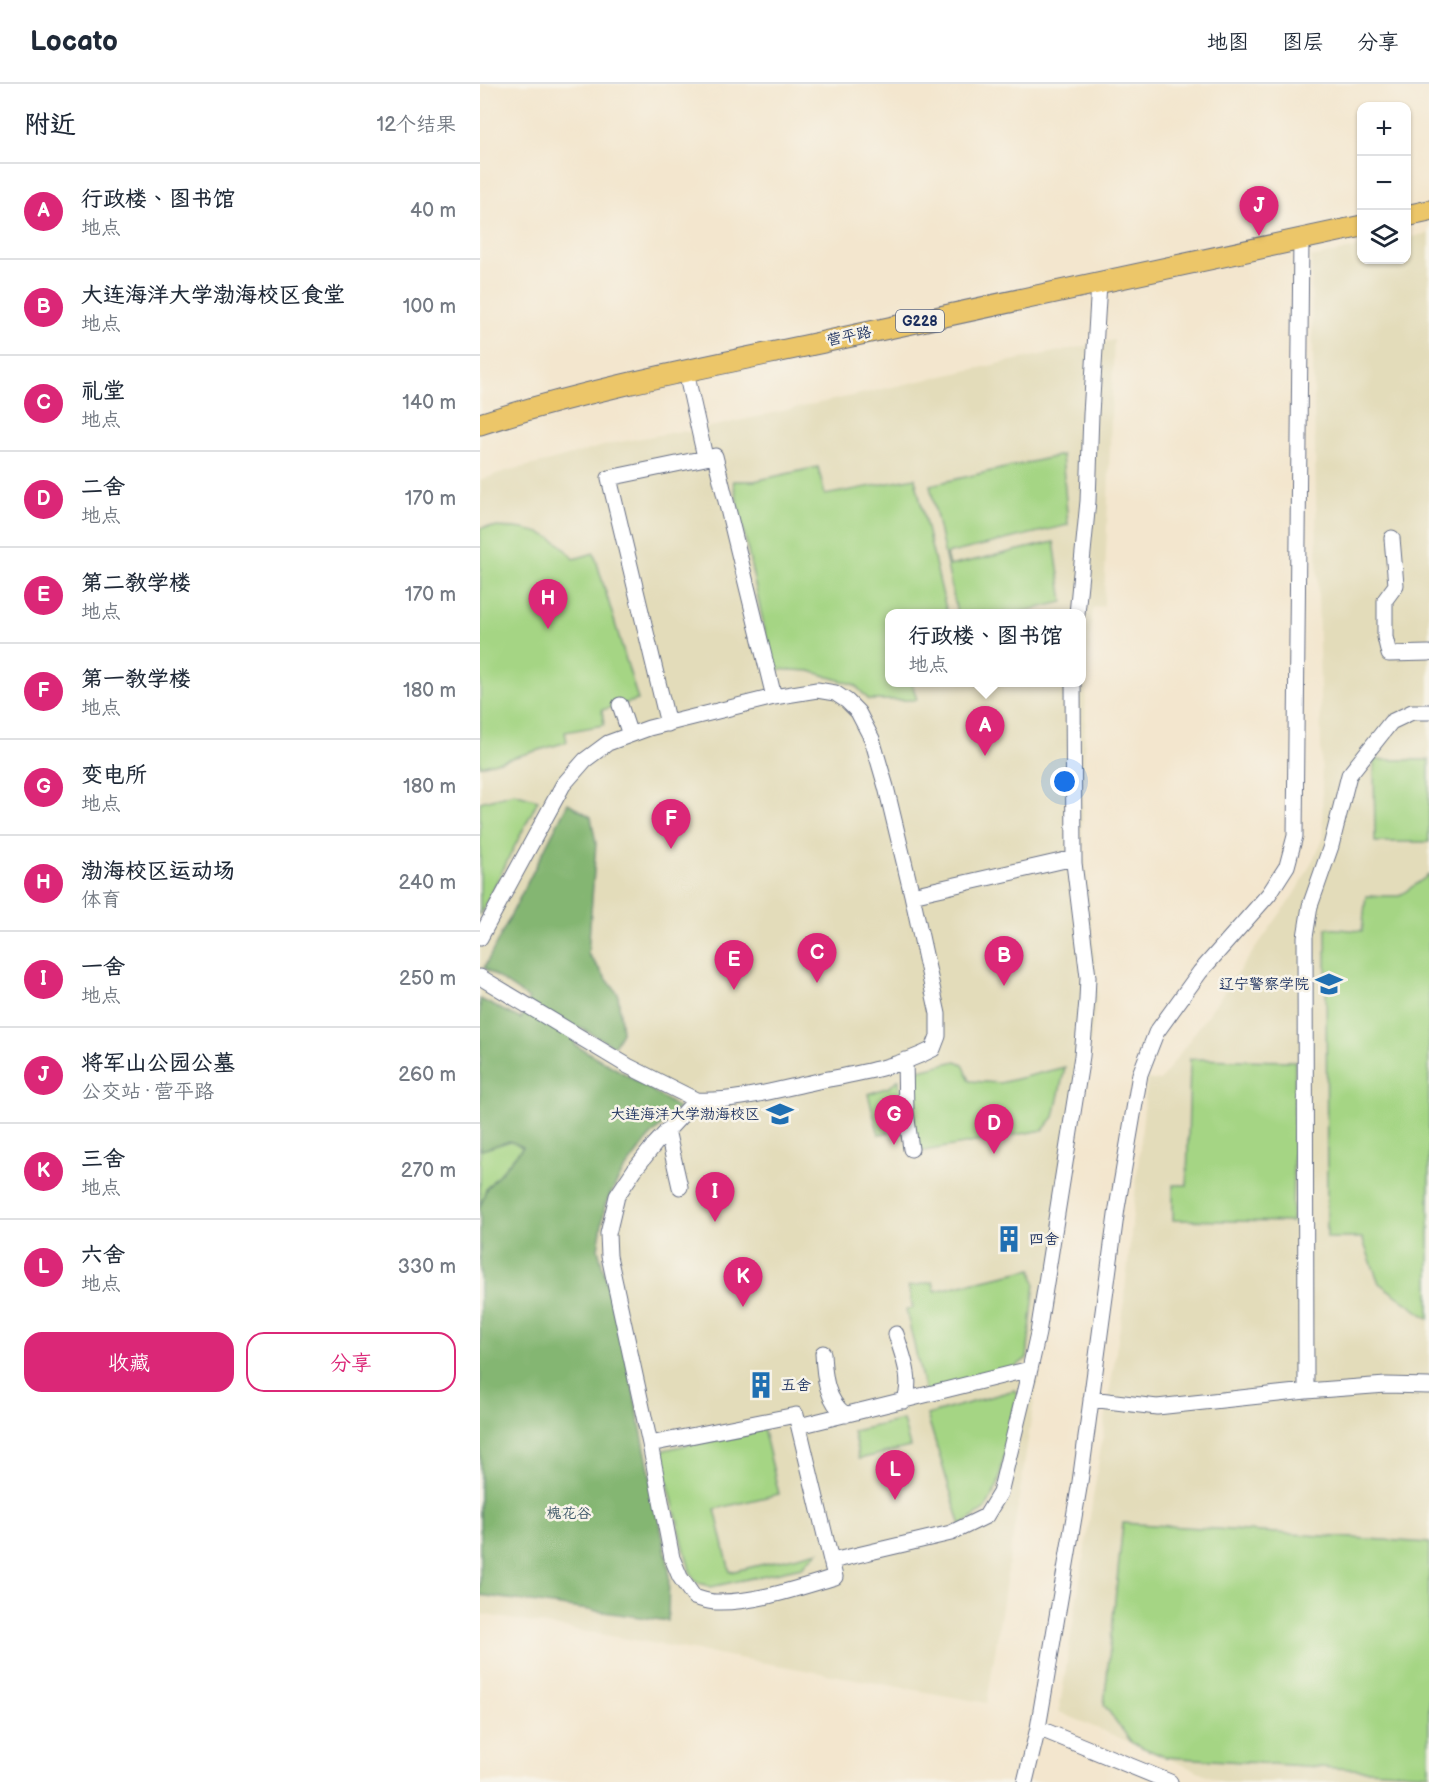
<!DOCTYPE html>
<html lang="zh">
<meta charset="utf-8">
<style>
:root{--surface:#fff;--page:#f6f6f7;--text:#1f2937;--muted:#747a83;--line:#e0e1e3;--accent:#db2777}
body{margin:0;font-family:"Balsamiq Sans","LXGW WenKai TC",sans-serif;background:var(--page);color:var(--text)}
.controls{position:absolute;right:18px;top:18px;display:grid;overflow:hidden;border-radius:12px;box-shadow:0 2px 4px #0004}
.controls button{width:54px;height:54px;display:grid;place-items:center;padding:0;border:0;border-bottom:2px solid var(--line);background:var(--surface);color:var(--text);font:30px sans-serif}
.you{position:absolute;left:585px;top:698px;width:21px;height:21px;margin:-15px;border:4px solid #fff;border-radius:50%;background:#1a73e8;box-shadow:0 0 0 9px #1a73e833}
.badge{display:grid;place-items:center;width:39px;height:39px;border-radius:50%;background:var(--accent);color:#fff;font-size:20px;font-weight:700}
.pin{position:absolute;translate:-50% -50px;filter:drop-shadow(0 2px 3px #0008)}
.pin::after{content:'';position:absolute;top:32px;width:21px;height:18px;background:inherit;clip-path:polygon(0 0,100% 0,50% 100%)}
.popup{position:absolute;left:405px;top:525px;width:201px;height:78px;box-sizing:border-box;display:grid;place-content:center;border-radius:12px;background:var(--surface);filter:drop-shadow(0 2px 4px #0005);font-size:20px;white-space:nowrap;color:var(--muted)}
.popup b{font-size:22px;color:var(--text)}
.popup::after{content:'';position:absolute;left:50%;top:100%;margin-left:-12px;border:12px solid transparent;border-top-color:var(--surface)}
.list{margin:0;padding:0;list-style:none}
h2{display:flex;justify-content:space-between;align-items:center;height:78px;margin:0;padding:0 24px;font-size:26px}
h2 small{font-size:20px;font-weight:400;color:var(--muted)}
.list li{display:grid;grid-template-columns:39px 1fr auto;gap:18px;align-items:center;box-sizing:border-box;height:96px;padding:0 24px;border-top:2px solid var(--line)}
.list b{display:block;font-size:22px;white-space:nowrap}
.list p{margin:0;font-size:20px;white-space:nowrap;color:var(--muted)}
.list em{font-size:20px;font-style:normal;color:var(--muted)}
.actions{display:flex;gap:12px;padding:18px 24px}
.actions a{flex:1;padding:14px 0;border:2px solid var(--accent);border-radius:18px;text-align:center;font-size:21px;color:var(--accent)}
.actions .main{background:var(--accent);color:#fff}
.icon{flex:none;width:33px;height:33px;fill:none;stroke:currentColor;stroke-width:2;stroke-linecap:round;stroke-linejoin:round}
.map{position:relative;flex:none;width:949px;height:1698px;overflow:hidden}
header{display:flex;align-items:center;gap:36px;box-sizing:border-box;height:84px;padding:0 30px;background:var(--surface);border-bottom:2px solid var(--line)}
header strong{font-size:28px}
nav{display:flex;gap:33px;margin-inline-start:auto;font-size:21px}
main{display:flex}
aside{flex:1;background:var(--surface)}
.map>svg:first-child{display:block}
.built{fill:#e3dcba;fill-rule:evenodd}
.green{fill:#a5d584;stroke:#608271;stroke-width:1.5}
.forest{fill:#84b672;stroke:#507268;stroke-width:1.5}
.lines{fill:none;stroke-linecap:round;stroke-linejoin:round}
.minor-casing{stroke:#676f85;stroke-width:17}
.highway-casing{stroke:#676f85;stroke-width:23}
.minor{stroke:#fff;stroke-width:15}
.highway{stroke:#ecc669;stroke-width:21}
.labels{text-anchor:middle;stroke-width:5;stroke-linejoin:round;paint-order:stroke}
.shield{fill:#f7f3e8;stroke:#5d6a87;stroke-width:1.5}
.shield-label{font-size:14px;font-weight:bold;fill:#1b2f5e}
.street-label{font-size:15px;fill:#1b2f5e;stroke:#f7f3e8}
.poi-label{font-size:15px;fill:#1b2f5e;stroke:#f7f3e8;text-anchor:end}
.park-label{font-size:15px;fill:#3e5868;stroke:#f7f3e8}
</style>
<header>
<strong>Locato</strong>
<nav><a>地图</a><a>图层</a><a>分享</a></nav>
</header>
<main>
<aside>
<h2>附近<small>12个结果</small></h2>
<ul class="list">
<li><span class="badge">A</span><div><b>行政楼、图书馆</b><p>地点</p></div><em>40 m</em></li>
<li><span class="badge">B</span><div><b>大连海洋大学渤海校区食堂</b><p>地点</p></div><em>100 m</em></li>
<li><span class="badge">C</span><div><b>礼堂</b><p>地点</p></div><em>140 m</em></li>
<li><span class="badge">D</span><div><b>二舍</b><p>地点</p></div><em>170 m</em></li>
<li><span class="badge">E</span><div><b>第二教学楼</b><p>地点</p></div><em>170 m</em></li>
<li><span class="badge">F</span><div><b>第一教学楼</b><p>地点</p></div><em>180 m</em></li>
<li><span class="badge">G</span><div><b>变电所</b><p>地点</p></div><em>180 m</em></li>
<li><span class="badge">H</span><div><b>渤海校区运动场</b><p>体育</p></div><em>240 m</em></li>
<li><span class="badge">I</span><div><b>一舍</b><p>地点</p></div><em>250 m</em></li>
<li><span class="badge">J</span><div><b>将军山公园公墓</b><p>公交站 · 营平路</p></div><em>260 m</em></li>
<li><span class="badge">K</span><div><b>三舍</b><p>地点</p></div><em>270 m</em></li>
<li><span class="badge">L</span><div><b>六舍</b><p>地点</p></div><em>330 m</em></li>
</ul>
<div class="actions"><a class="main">收藏</a><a>分享</a></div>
</aside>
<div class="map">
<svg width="949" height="1698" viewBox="0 0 949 1698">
<rect width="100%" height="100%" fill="#f7f3e8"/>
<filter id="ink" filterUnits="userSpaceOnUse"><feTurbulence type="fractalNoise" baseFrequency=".0167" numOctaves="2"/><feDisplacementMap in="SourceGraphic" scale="12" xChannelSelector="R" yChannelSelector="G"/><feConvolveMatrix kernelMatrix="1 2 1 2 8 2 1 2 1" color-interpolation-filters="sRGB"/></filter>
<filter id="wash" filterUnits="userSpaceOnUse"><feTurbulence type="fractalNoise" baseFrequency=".008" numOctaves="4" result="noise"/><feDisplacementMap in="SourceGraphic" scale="24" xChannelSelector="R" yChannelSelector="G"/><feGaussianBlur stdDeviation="1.35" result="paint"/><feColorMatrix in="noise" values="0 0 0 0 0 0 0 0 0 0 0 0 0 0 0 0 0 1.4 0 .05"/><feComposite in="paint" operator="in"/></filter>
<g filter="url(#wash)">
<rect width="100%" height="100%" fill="#f3e6ce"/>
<path class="built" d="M949 149V1698H743L579 1628 644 1217 667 995 680 997 818 805 843 756 831 174 881 163 882 176H926L927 154Z
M634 256 624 522 613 524 606 602 602 747 618 907 507 1619 236 1570 0 1530V396L26 387 66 378 134 359 201 347 207 348 531 277ZM409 530H601V598H409Z"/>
<path class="green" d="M582 371 588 441 466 470 469 482 574 458 583 518 537 529H477L450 401Z
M338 383 345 411 435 394 467 529 409 530V598L432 599 437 616H389L375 601 330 587 293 585 253 397H274Z
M8 443C32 443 62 444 81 461 86 465 90 470 94 475L114 469 158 616 122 626 124 641 85 648 87 658 28 675 0 682V444Z
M894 676H949V758H895Z
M34 709 58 716 0 831V718Z
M949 791V1235L899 1199 882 1154H847L846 844 882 847 886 812H919Z
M710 975 815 977 812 1138 693 1136V1101H707Z
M476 977 483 980 490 997 520 999 585 983 574 1033 563 1046 439 1068 431 1033 435 987Z
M419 995 423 1044 399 1051 388 1010 409 1003Z
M30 1057 43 1063 6 1105 0 1124V1065L2 1066Z
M552 1185 555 1199 547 1274 535 1283 445 1308 426 1226 433 1224 428 1203 453 1198 455 1207Z
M535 1306 537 1311 518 1401 505 1425 481 1442 447 1331Z
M423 1336 430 1363 379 1375 373 1347Z
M283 1343 299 1410 235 1425 250 1488 339 1467 322 1483 231 1503 216 1498 210 1487 180 1367Z
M643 1439 949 1459V1690L685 1673 652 1659 624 1621Z"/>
<path class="forest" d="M88 719 111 733 116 759 108 870 138 910 142 948 134 962 97 942 95 961 162 1000 198 1024 167 1056 142 1089 125 1121 118 1165 145 1266 189 1484 188 1537 0 1511V1124L6 1105 43 1063 30 1057 2 1066 0 1065V915L41 935 49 915 4 884Z"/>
</g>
<g filter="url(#ink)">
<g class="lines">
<defs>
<path id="minor" d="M206 288 225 373
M912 454 916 501 905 516V553L909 570 949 569
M597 530 608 417 611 330 619 199
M140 621 150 651
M188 640 129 394 235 372 294 613
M432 811 594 774
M0 854 83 701 105 676 128 659 169 644 294 613 337 606 355 609 367 617 378 628 392 655 406 703 432 811 458 930V952L453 965C417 984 374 990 334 998 296 1006 255 1018 216 1016L148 982 0 893
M425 976 426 1028 431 1065
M187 1046 200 1103
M416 1250C422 1271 434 1296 424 1317
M343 1269C344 1291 346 1317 366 1331
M826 1307 825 853 830 822 851 762 869 691 911 638 932 628H949
M611 1315 677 1323 826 1307 906 1301 949 1302
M319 1342 550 1285 558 1249 602 972 607 916 608 893 594 779 593 598
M170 1360 192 1474 200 1493 214 1513C221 1515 229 1518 236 1518 275 1519 318 1504 355 1493L316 1331 170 1360 129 1172 128 1150 137 1112 155 1085 175 1060 216 1016
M352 1477 471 1449 506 1432 520 1409 550 1285
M558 1644 690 1698
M545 1698 558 1644 600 1398 637 1124 660 990 676 949 720 888 789 810 807 782 815 752 821 155"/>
<path id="highway" d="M926 132 949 127
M0 340C115 303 236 281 353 256 529 218 705 180 882 142"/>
</defs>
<use href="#minor" class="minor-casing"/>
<use href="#highway" class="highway-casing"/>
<use href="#minor" class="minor"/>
<use href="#highway" class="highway"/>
</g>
</g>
<defs>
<symbol id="university-bare" viewBox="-9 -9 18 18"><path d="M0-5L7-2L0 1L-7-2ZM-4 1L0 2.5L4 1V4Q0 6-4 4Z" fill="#1f6fb2" stroke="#f7f3e8" stroke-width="2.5" paint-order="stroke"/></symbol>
<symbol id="building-bare" viewBox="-9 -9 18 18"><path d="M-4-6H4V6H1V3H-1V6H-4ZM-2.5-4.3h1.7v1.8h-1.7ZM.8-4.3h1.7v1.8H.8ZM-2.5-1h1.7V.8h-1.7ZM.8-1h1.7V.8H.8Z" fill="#1f6fb2" stroke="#f7f3e8" stroke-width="2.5" paint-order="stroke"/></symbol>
</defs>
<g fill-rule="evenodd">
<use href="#university-bare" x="830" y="881" width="38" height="38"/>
<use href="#university-bare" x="281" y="1011" width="38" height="38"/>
<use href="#building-bare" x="510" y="1136" width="38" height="38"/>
<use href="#building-bare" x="262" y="1282" width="38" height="38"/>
</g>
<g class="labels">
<rect class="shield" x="416" y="226" width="48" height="22" rx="4.5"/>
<g class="shield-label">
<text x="440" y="242">G228</text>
</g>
<g class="street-label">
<text transform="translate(369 252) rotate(-12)" y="5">营平路</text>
</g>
<g class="poi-label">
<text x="829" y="905">辽宁警察学院</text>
<text x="280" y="1035">大连海洋大学渤海校区</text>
<text x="549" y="1160" text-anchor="start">四舍</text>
<text x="301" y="1306" text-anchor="start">五舍</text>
</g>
<g class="park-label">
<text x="89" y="1434">槐花谷</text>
</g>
</g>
</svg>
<div class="controls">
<button>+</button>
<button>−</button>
<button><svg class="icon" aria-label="layers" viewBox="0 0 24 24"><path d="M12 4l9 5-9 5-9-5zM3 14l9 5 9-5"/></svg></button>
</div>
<div class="you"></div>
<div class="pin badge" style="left:505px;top:672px">A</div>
<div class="popup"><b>行政楼、图书馆</b>地点</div>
<div class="pin badge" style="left:524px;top:902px">B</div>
<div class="pin badge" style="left:337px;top:899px">C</div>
<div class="pin badge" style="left:514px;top:1070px">D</div>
<div class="pin badge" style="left:254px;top:906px">E</div>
<div class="pin badge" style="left:191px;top:765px">F</div>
<div class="pin badge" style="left:414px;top:1061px">G</div>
<div class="pin badge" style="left:68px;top:545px">H</div>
<div class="pin badge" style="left:235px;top:1138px">I</div>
<div class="pin badge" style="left:779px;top:152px">J</div>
<div class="pin badge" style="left:263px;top:1223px">K</div>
<div class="pin badge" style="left:415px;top:1416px">L</div>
</div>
</main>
